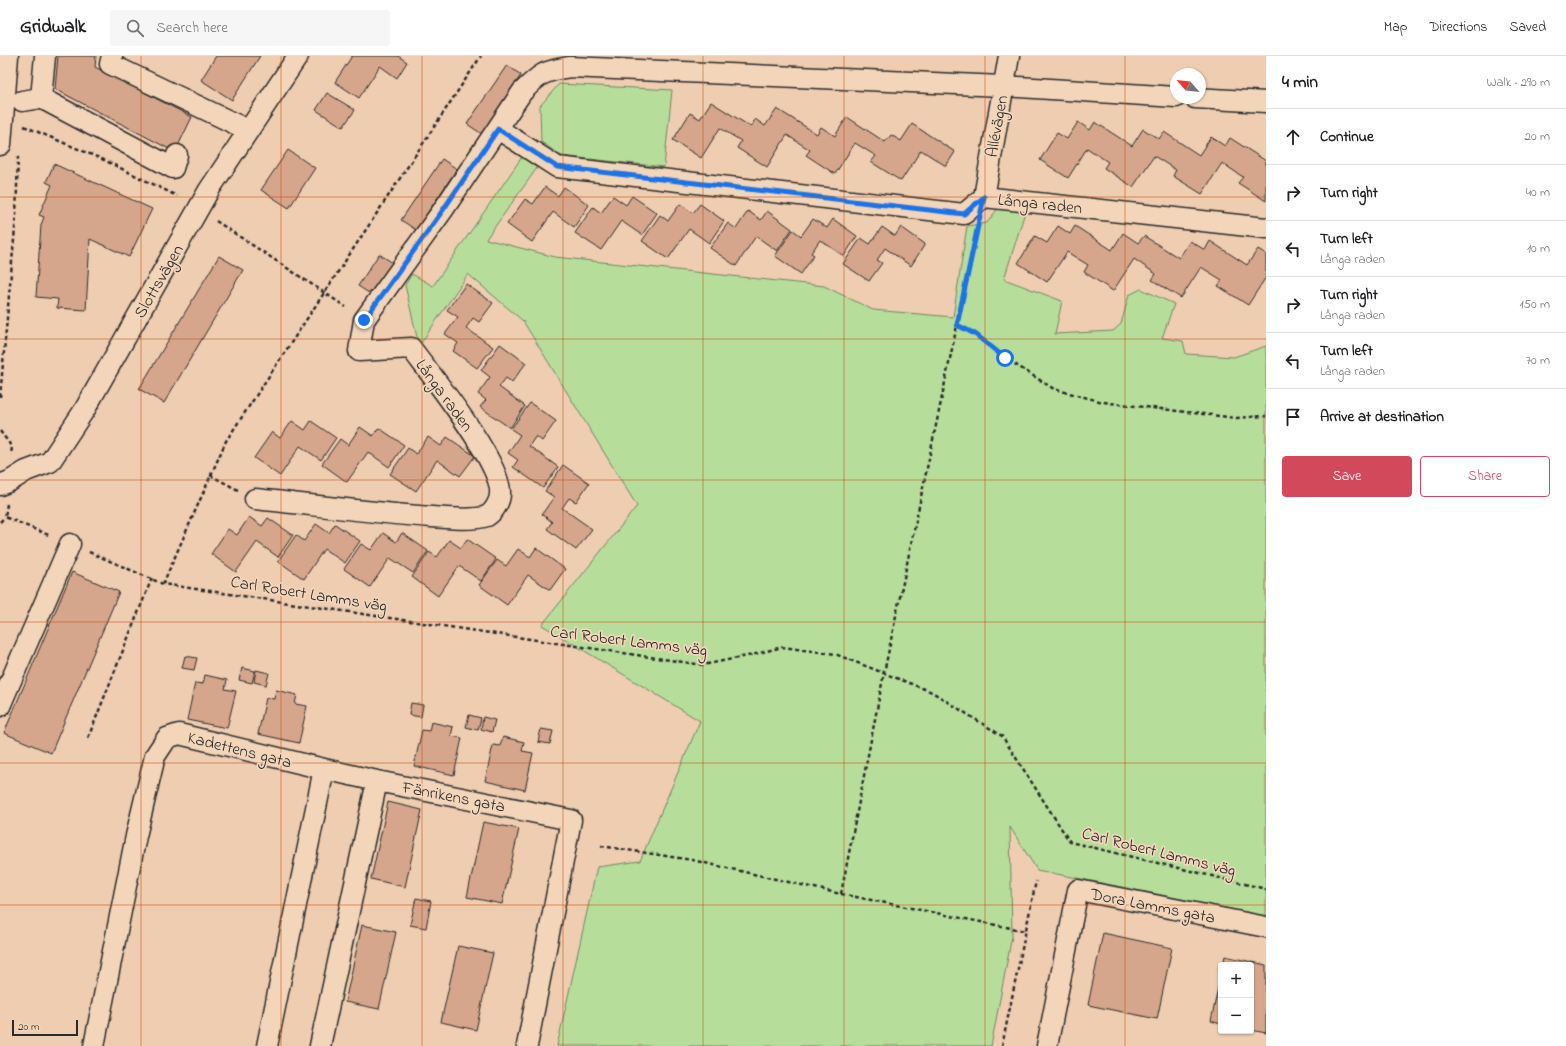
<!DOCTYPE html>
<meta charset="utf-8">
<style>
:root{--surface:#fff;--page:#f6f6f6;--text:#202124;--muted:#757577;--line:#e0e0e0;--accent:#d1495b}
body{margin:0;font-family:"Indie Flower",sans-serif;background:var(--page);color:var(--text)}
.controls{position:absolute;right:12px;bottom:12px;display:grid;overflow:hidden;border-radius:4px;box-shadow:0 1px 3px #0004}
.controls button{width:36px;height:36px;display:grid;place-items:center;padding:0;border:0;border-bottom:1px solid var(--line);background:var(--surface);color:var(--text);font:20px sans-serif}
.compass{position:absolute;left:1170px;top:12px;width:36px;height:36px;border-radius:50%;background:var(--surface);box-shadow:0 1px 3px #0004;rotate:297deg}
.scale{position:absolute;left:12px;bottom:10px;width:66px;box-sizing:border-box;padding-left:4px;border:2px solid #2b2b2b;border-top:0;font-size:11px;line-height:14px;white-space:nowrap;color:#2b2b2b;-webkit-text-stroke:3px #f3d6ba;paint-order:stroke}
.stop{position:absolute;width:12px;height:12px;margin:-9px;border:3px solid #1a73e8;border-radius:50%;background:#fff}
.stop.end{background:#1a73e8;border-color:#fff;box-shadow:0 1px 4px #0008}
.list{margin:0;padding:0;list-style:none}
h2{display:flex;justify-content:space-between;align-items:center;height:52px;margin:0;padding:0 16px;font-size:17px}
h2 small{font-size:13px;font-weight:400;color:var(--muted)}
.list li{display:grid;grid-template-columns:26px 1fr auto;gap:12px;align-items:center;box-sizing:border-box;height:56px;padding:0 16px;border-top:1px solid var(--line)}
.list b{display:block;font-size:15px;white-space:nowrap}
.list p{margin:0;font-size:13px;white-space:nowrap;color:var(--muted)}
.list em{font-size:13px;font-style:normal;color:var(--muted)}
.actions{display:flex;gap:8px;padding:12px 16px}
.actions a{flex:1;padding:9px 0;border:1px solid var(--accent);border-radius:4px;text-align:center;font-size:14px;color:var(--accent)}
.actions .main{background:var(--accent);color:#fff}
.icon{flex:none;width:22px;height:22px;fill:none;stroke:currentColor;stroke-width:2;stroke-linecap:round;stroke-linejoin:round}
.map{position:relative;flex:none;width:1266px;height:990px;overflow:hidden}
header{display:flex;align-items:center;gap:24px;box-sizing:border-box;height:56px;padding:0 20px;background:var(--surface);border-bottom:1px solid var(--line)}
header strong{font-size:19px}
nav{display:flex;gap:22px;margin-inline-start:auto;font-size:14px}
.search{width:280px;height:36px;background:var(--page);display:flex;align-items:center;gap:10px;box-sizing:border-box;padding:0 14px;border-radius:4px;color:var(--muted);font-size:15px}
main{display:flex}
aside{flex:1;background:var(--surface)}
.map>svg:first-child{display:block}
.green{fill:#b6de9a;stroke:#708462}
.building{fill:#d5a68b;stroke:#2b2b2b}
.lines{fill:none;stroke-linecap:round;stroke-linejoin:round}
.minor-casing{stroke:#2b2b2b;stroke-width:23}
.tertiary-casing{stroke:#2b2b2b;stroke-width:25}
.path{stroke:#2b2b2b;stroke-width:2.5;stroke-dasharray:4 3;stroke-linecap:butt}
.minor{stroke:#f3d6ba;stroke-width:20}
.tertiary{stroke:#f3d6ba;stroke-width:22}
.route{stroke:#1a73e8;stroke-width:5}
.grid{fill:none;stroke:#c25012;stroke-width:1;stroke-opacity:0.55}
.labels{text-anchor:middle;stroke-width:3.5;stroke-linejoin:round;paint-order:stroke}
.street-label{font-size:17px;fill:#2b2b2b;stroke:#f3d6ba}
</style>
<header>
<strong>Gridwalk</strong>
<div class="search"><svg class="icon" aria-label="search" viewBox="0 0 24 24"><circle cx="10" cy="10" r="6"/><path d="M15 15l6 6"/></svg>Search here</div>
<nav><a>Map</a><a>Directions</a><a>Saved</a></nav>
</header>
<main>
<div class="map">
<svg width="1266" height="990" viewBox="0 0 1266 990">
<rect width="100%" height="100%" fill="#eecdb1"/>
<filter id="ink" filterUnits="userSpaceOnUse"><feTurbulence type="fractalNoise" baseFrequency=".025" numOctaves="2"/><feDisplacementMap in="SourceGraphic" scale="8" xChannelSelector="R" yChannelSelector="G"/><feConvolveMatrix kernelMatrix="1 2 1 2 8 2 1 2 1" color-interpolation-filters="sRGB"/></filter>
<g filter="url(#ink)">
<path class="green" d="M559 28 672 34 664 111 562 100 541 86 540 50Z
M522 101 537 112 486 183 555 201 824 230 873 254 953 261 967 170 987 167 999 151 1026 153 1004 223 1062 245 1055 278 1113 275 1121 268 1129 239 1141 233 1174 248 1162 282 1183 285 1186 298 1234 301 1266 290V860L1037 814 1010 771 1012 880 991 990H557L597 811 640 805 700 665 542 569 637 450 523 265 468 218 419 290 405 229 412 218 433 230Z"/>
<path class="building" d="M58 0H96L95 11 192 61 175 96 55 33Z
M216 0H260L232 44 201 24Z
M352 0H398L407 6 397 22 380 10 359 42 335 26Z
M507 9 521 19 482 78 467 68Z
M327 37 355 54 343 71 316 54Z
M711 46 751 71 755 63 765 70 777 53 817 78 821 71 835 80 847 61 885 86 891 79 901 85 912 68 955 96 946 110 921 94 901 125 871 106 876 100 855 87 835 118 806 99 810 94 787 79 767 111 737 92 741 85 720 72 701 102 673 84 690 57 700 63Z
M1078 66 1090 74 1095 66 1132 90 1143 73 1159 83 1164 76 1199 99 1211 81 1225 90 1230 82 1266 105V145L1238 127 1243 121 1222 107 1202 138 1173 120 1176 114 1154 100 1133 131 1104 112 1108 106 1087 92 1068 122 1040 104 1057 77 1067 83Z
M288 94 315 112 289 152 261 134Z
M442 103 457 113 416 174 401 164Z
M54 108 152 153 129 201 90 183 86 254 57 252 58 243 36 241 41 169 44 161 39 159 52 129 46 126Z
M545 131 558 140 564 131 589 149 574 171 553 156 532 186 507 168 525 143 533 148Z
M613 140 626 149 632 140 657 157 642 179 621 165 601 194 575 177 593 151 601 157Z
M680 148 693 157 700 148 724 165 709 187 689 173 668 203 642 185 660 159 668 165Z
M748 155 761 164 767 155 792 173 777 195 756 180 736 210 710 192 728 167 736 173Z
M813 163 827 172 833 163 857 180 844 200 820 184 811 197 814 199 801 218 775 200 793 174 801 180Z
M1058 170 1070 178 1075 170 1112 194 1123 177 1138 187 1144 180 1179 202 1190 185 1205 194 1210 185 1247 209 1258 193 1266 198V221L1248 249 1218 230 1222 224 1201 211 1181 242 1152 224 1156 218 1134 203 1113 235 1084 216 1088 209 1067 196 1047 226 1018 207 1035 180 1047 187Z
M882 171 895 180 901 171 925 188 911 210 885 192 877 204 882 207 869 225 843 208 861 182 870 188Z
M379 198 393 207 372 239 358 230Z
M219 200 243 214 164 347 139 333Z
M466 228 493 247 479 266 473 262 466 272 493 291 477 312 453 295 458 287 445 278 458 261 447 254Z
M500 288 526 307 512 326 506 322 499 331 525 350 510 372 480 351 486 344 478 338 490 321 481 314Z
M530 347 556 365 542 385 536 380 529 390 558 411 543 432 513 411 518 404 508 397 520 379 511 373Z
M292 365 305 374 311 365 336 382 321 404 300 390 280 420 254 402 272 376 280 382Z
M360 371 373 380 379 372 404 389 389 411 368 396 347 426 322 408 340 383 348 389Z
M428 381 441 390 447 381 475 400 460 420 437 404 416 435 390 418 408 392 416 398Z
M563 409 589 427 576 446 569 442 562 452 592 473 576 494 547 473 552 466 542 458 554 441 545 435Z
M249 461 262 470 268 462 293 479 278 501 257 486 236 516 211 498 228 473 237 479Z
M316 468 329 477 335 468 360 485 345 507 324 493 304 523 278 505 296 479 304 485Z
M383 477 396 486 402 477 428 495 413 517 390 502 370 531 344 513 361 488 371 494Z
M467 483 496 503 481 525 459 510 438 540 412 521 429 496 437 501 449 484 461 492Z
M536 492 565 513 550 534 528 519 507 549 479 529 497 504 506 510 518 493 530 501Z
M72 516 119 536 51 697 4 677Z
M185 600 197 602 194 614 182 612Z
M242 612 255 615 252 627 239 624Z
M256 614 269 617 266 629 254 626Z
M205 619 227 624 225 633 236 635 227 672 187 664 195 627 203 628Z
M276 634 297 639 295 648 307 650 299 687 258 678 266 642 274 643Z
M411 647 423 649 421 661 409 659Z
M469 659 481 662 478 674 466 671Z
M483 661 495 664 492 676 481 673Z
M431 666 453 671 451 680 462 682 454 719 414 710 422 674 429 675Z
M541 673 553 675 550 688 538 686Z
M503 681 524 686 522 695 533 697 525 734 485 725 493 689 500 690Z
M388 746 422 754 405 831 371 823Z
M483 766 519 773 502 848 467 841Z
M416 842 431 845 426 872 410 869Z
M362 869 396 876 379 953 345 946Z
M1103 877 1172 892 1157 963 1088 949Z
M458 890 493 897 476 974 441 966Z
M1225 900 1266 909V977L1251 974V909H1223Z
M1221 918V968L1211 965Z"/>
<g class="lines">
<defs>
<path id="minor" d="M112 0 110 8 248 74
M41 42 45 0
M1195 42 1266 46
M22 45 41 42 173 112 177 99
M498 73 557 111 964 158 984 141 1266 172
M984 141 1009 0
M0 429 10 425 26 415 50 406 85 353 209 134 298 0
M255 443C314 449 373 457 432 461 447 462 473 465 487 460 494 456 500 445 500 438 503 408 431 319 411 292L359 295 364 264 443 154 522 36C540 18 543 15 570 11L1002 30 1176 41
M0 650 70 488
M324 713 377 725
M94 990 136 780 155 700 167 682 179 678 324 713 267 990
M320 990 377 725 571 764 527 990
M1047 990 1078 834 1266 871"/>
<path id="tertiary" d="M0 88 7 0"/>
</defs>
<use href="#minor" class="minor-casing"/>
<use href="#tertiary" class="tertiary-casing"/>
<path class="path" d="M24 70 104 104 177 140
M216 165 346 251
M957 269 975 278 1005 302 1054 333 1103 346 1236 362 1266 360
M0 341 16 161 18 100
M0 375 12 391 11 399
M210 419 238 434
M7 448 5 461 51 480
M0 466 5 461
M89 496 163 528 703 609 752 599 782 591 835 598 932 636 1002 680 1070 786 1266 833
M163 528 226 385 481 0
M88 682 152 522
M601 790 692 804 841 838 1026 875
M841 838 884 617 977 174
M1002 990 1036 825"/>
<use href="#minor" class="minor"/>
<use href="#tertiary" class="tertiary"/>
</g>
</g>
<g class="lines" filter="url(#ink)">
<path class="route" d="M364 264 443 154 498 73 557 111 964 158 984 141 957 269 975 278 1005 302"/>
</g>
<path class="grid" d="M141 0V990M281 0V990M422 0V990M563 0V990M703 0V990M844 0V990M985 0V990M1125 0V990M0 141H1266M0 283H1266M0 424H1266M0 566H1266M0 707H1266M0 849H1266"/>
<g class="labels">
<g class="street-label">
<text transform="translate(996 70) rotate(-80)" y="6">Allévägen</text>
<text transform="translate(1040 147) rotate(6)" y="6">Långa raden</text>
<text transform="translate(158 225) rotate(-60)" y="6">Slottsvägen</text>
<text transform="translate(445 339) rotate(54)" y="6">Långa raden</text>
<text transform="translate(309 537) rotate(9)" y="6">Carl Robert Lamms väg</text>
<text transform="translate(629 584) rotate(7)" y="6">Carl Robert Lamms väg</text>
<text transform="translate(240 693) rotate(14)" y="6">Kadettens gata</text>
<text transform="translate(454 740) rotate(11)" y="6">Fänrikens gata</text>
<text transform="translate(1159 795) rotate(14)" y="6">Carl Robert Lamms väg</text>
<text transform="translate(1153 849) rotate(11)" y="6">Dora Lamms gata</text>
</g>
</g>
</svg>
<div class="controls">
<button>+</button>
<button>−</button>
</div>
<svg class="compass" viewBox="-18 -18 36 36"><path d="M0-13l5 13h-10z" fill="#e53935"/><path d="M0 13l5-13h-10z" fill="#757577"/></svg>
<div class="scale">20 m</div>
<div class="stop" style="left:1005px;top:302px"></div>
<div class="stop end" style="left:364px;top:264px"></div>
</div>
<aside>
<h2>4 min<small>Walk · 290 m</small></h2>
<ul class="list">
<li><svg class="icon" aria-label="ahead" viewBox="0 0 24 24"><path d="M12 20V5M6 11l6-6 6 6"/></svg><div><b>Continue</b></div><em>20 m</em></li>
<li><svg class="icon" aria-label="right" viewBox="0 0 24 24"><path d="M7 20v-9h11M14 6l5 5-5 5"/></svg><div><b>Turn right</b></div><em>40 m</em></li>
<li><svg class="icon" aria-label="left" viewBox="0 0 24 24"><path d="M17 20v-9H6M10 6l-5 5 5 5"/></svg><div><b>Turn left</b><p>Långa raden</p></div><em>10 m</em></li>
<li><svg class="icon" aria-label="right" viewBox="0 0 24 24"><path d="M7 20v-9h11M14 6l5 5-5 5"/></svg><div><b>Turn right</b><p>Långa raden</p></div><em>150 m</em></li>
<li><svg class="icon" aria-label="left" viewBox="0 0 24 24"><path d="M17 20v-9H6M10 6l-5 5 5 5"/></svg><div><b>Turn left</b><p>Långa raden</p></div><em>70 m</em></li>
<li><svg class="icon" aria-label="arrive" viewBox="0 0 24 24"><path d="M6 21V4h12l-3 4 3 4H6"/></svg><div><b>Arrive at destination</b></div></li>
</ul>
<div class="actions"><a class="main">Save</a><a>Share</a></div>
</aside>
</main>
